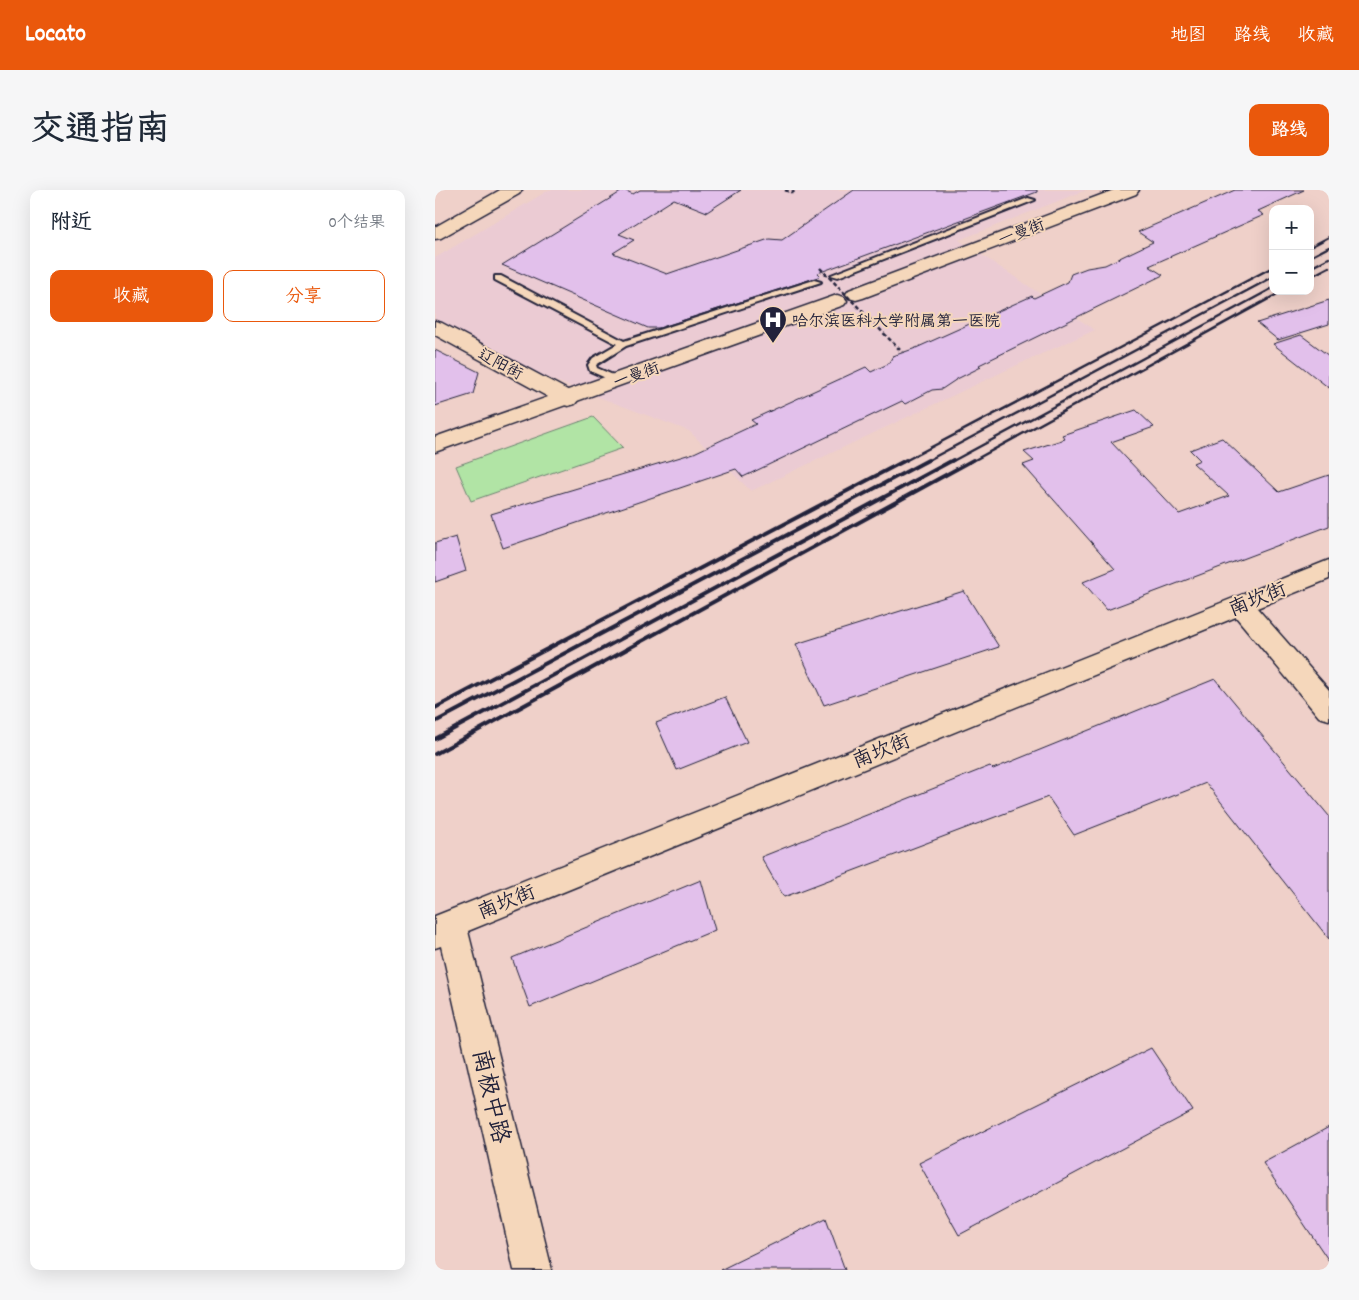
<!DOCTYPE html>
<html lang="zh">
<meta charset="utf-8">
<style>
:root{--surface:#fff;--page:#f6f6f7;--text:#1f2937;--muted:#747a83;--line:#e0e1e3;--accent:#ea580c}
body{margin:0;font-family:Dekko,"LXGW WenKai TC",sans-serif;background:var(--page);color:var(--text)}
.controls{position:absolute;right:15px;top:15px;display:grid;overflow:hidden;border-radius:10px;box-shadow:0 5px 20px #0002}
.controls button{width:45px;height:45px;display:grid;place-items:center;padding:0;border:0;border-bottom:1px solid var(--line);background:var(--surface);color:var(--text);font:25px sans-serif}
.list{margin:0;padding:0;list-style:none}
h2{display:flex;justify-content:space-between;align-items:center;height:65px;margin:0;padding:0 20px;font-size:21px}
h2 small{font-size:16px;font-weight:400;color:var(--muted)}
.actions{display:flex;gap:10px;padding:15px 20px}
.actions a{flex:1;padding:11px 0;border:1px solid var(--accent);border-radius:10px;text-align:center;font-size:18px;color:var(--accent)}
.actions .main{background:var(--accent);color:#fff}
.map{position:relative;flex:none;width:894px;height:1080px;overflow:hidden;border-radius:10px}
header{display:flex;align-items:center;gap:30px;box-sizing:border-box;height:70px;padding:0 25px;background:var(--accent);color:#fff}
header strong{font-size:24px}
nav{display:flex;gap:28px;margin-inline-start:auto;font-size:18px}
.intro{display:flex;align-items:center;justify-content:space-between;box-sizing:border-box;height:120px;padding:0 30px}
h1{margin:0;font-size:35px}
.button{padding:12px 22px;border-radius:10px;background:var(--accent);color:#fff;font-size:18px;font-weight:700}
main{display:flex;gap:30px;padding:0 30px}
aside{flex:1;background:var(--surface);border-radius:10px;box-shadow:0 5px 20px #0002}
.map>svg:first-child{display:block}
.built{fill:#ebcbd3}
.green{fill:#b1e4a5;stroke:#6a8370}
.building{fill:#e2c0eb;stroke:#22223b}
.lines{fill:none;stroke-linecap:round;stroke-linejoin:round}
.service-casing{stroke:#22223b;stroke-width:4}
.tertiary-casing{stroke:#22223b;stroke-width:3}
.secondary-casing{stroke:#22223b;stroke-width:3}
.path{stroke:#22223b;stroke-width:2.5;stroke-dasharray:4 2.5;stroke-linecap:butt}
.service{fill:#f5d7bb;fill-rule:evenodd}
.tertiary{fill:#f5d7bb;fill-rule:evenodd}
.secondary{fill:#f5d7bb;fill-rule:evenodd}
.rail-far1{stroke:#22223b;stroke-width:2.5}
.rail{stroke:#22223b;stroke-width:4}
.path-bridge{stroke:#22223b;stroke-width:2.5;stroke-dasharray:4 2.5;stroke-linecap:butt}
.labels{text-anchor:middle;stroke-width:4;stroke-linejoin:round;paint-order:stroke}
.far-street-label{font-size:16px;fill:#22223b;stroke:#f5d7bb}
.far-poi-label{font-size:16px;fill:#22223b;stroke:#f5d7bb;text-anchor:start}
.street-label{font-size:20px;fill:#22223b;stroke:#f5d7bb}
.near-street-label{font-size:24px;fill:#22223b;stroke:#f5d7bb}
</style>
<header>
<strong>Locato</strong>
<nav><a>地图</a><a>路线</a><a>收藏</a></nav>
</header>
<div class="intro"><h1>交通指南</h1><a class="button">路线</a></div>
<main>
<aside>
<h2>附近<small>0个结果</small></h2>
<ul class="list">
</ul>
<div class="actions"><a class="main">收藏</a><a>分享</a></div>
</aside>
<div class="map">
<svg width="894" height="1080" viewBox="0 0 894 1080">
<rect width="100%" height="100%" fill="#efd0c9"/>
<filter id="ink" filterUnits="userSpaceOnUse"><feTurbulence type="fractalNoise" baseFrequency=".02" numOctaves="2"/><feDisplacementMap in="SourceGraphic" scale="10" xChannelSelector="R" yChannelSelector="G"/><feConvolveMatrix kernelMatrix="1 2 1 2 8 2 1 2 1" color-interpolation-filters="sRGB"/></filter>
<g filter="url(#ink)">
<path class="built" d="M114 0H651L524 50 660 140 595 169 316 301 254 241 113 188 0 129V68Z"/>
<path class="green" d="M158 227 188 258 36 311 21 276Z"/>
<path class="building" d="M189 0 198 4 205 0H306L272 22 239 9 184 44 199 50 178 63 232 84 334 49 347 50 419 0H602V2L383 83 386 86 224 138H213L67 75Z
M800 0H869L823 21 829 25 714 76 728 85 544 175 546 177 522 189 507 199 497 200 470 214 467 211 308 287 301 279 68 358 56 324 259 263 321 234 316 230 431 177 436 182 453 174 458 166 481 158 597 106 599 108 633 92 636 84 652 78 670 75 718 52 703 42Z
M894 110V134L843 150 822 133Z
M866 145 894 166V198L838 154Z
M0 160 44 182 38 204 0 216Z
M701 220 719 237 676 252 744 324 794 306 758 273 765 270 755 260 787 248 844 302 894 285V336L672 420 648 392 680 379 588 275 599 271 589 262 630 249 627 245Z
M21 347 31 381 0 392V353Z
M529 401 564 457 389 515 361 454Z
M780 489 894 626V749L771 593 639 645 613 607 349 707 326 667 555 576 558 579Z
M290 507 312 552 242 580 221 533Z
M266 690 280 740 95 817 77 768Z
M716 858 758 921 524 1045 484 973Z
M894 937V1071L828 973Z
M391 1028 410 1080H285Z"/>
<g class="lines">
<defs>
<path id="service" d="M593 8 600 10 403 87 396 85Z
M60 86H66L189 151 379 90 386 92 191 156 161 175 162 178 185 188 186 190 182 193 155 181 153 175 158 168 182 154 60 90Z"/>
<path id="tertiary" d="M65 0H87L84 4 6 48 0 49V37Z
M0 131 7 133 140 204 144 209 140 214 133 216 126 214 0 145Z
M894 370V389L822 418 894 500V530L884 527 801 427 33 741 117 1080H79L6 756 0 758V726Z"/>
<path id="secondary" d="M679 0H704L701 4 428 108 421 110 414 108 411 104 414 100Z
M402 105 409 107 412 111 409 115 0 262V247Z"/>
</defs>
<use href="#service" class="service-casing"/>
<use href="#tertiary" class="tertiary-casing"/>
<use href="#secondary" class="secondary-casing"/>
<path class="path" d="M350 0 357 3 361 0"/>
<use href="#service" class="service"/>
<use href="#tertiary" class="tertiary"/>
<use href="#secondary" class="secondary"/>
<path class="rail-far1" d="M875 57 894 47
M875 67 894 57
M875 78 894 68
M875 87 894 77
M468 272 838 77
M490 272 838 87
M516 272 838 98
M536 272 848 101"/>
<path class="rail" d="M0 518 471 270
M0 532 493 270
M0 549 518 270
M0 564 538 270"/>
<path class="path-bridge" d="M385 78 467 162"/>
</g>
</g>
<defs>
<symbol id="hospital-pin" viewBox="-11 -11 22 30"><path d="M0 17L-7.5 6A9.5 9.5 0 1 1 7.5 6Z" fill="#22223b" stroke="#f5d7bb"/><path d="M-5-5h3v3.5h4V-5h3V5h-3V1.5h-4V5h-3Z" fill="#fff"/></symbol>
</defs>
<g fill-rule="evenodd">
<use href="#hospital-pin" x="322" y="114" width="32" height="43"/>
</g>
<g class="labels">
<g class="far-street-label">
<text transform="translate(586 41) rotate(-21)" y="6">一曼街</text>
<text transform="translate(66 173) rotate(28)" y="6">辽阳街</text>
<text transform="translate(201 184) rotate(-20)" y="6">一曼街</text>
</g>
<g class="far-poi-label">
<text x="357" y="136">哈尔滨医科大学附属第一医院</text>
</g>
<g class="street-label">
<text transform="translate(822 408) rotate(-22)" y="7">南坎街</text>
<text transform="translate(446 560) rotate(-22)" y="7">南坎街</text>
<text transform="translate(71 711) rotate(-22)" y="7">南坎街</text>
</g>
<g class="near-street-label">
<text transform="translate(57 906) rotate(77)" y="8">南极中路</text>
</g>
</g>
</svg>
<div class="controls">
<button>+</button>
<button>−</button>
</div>
</div>
</main>
